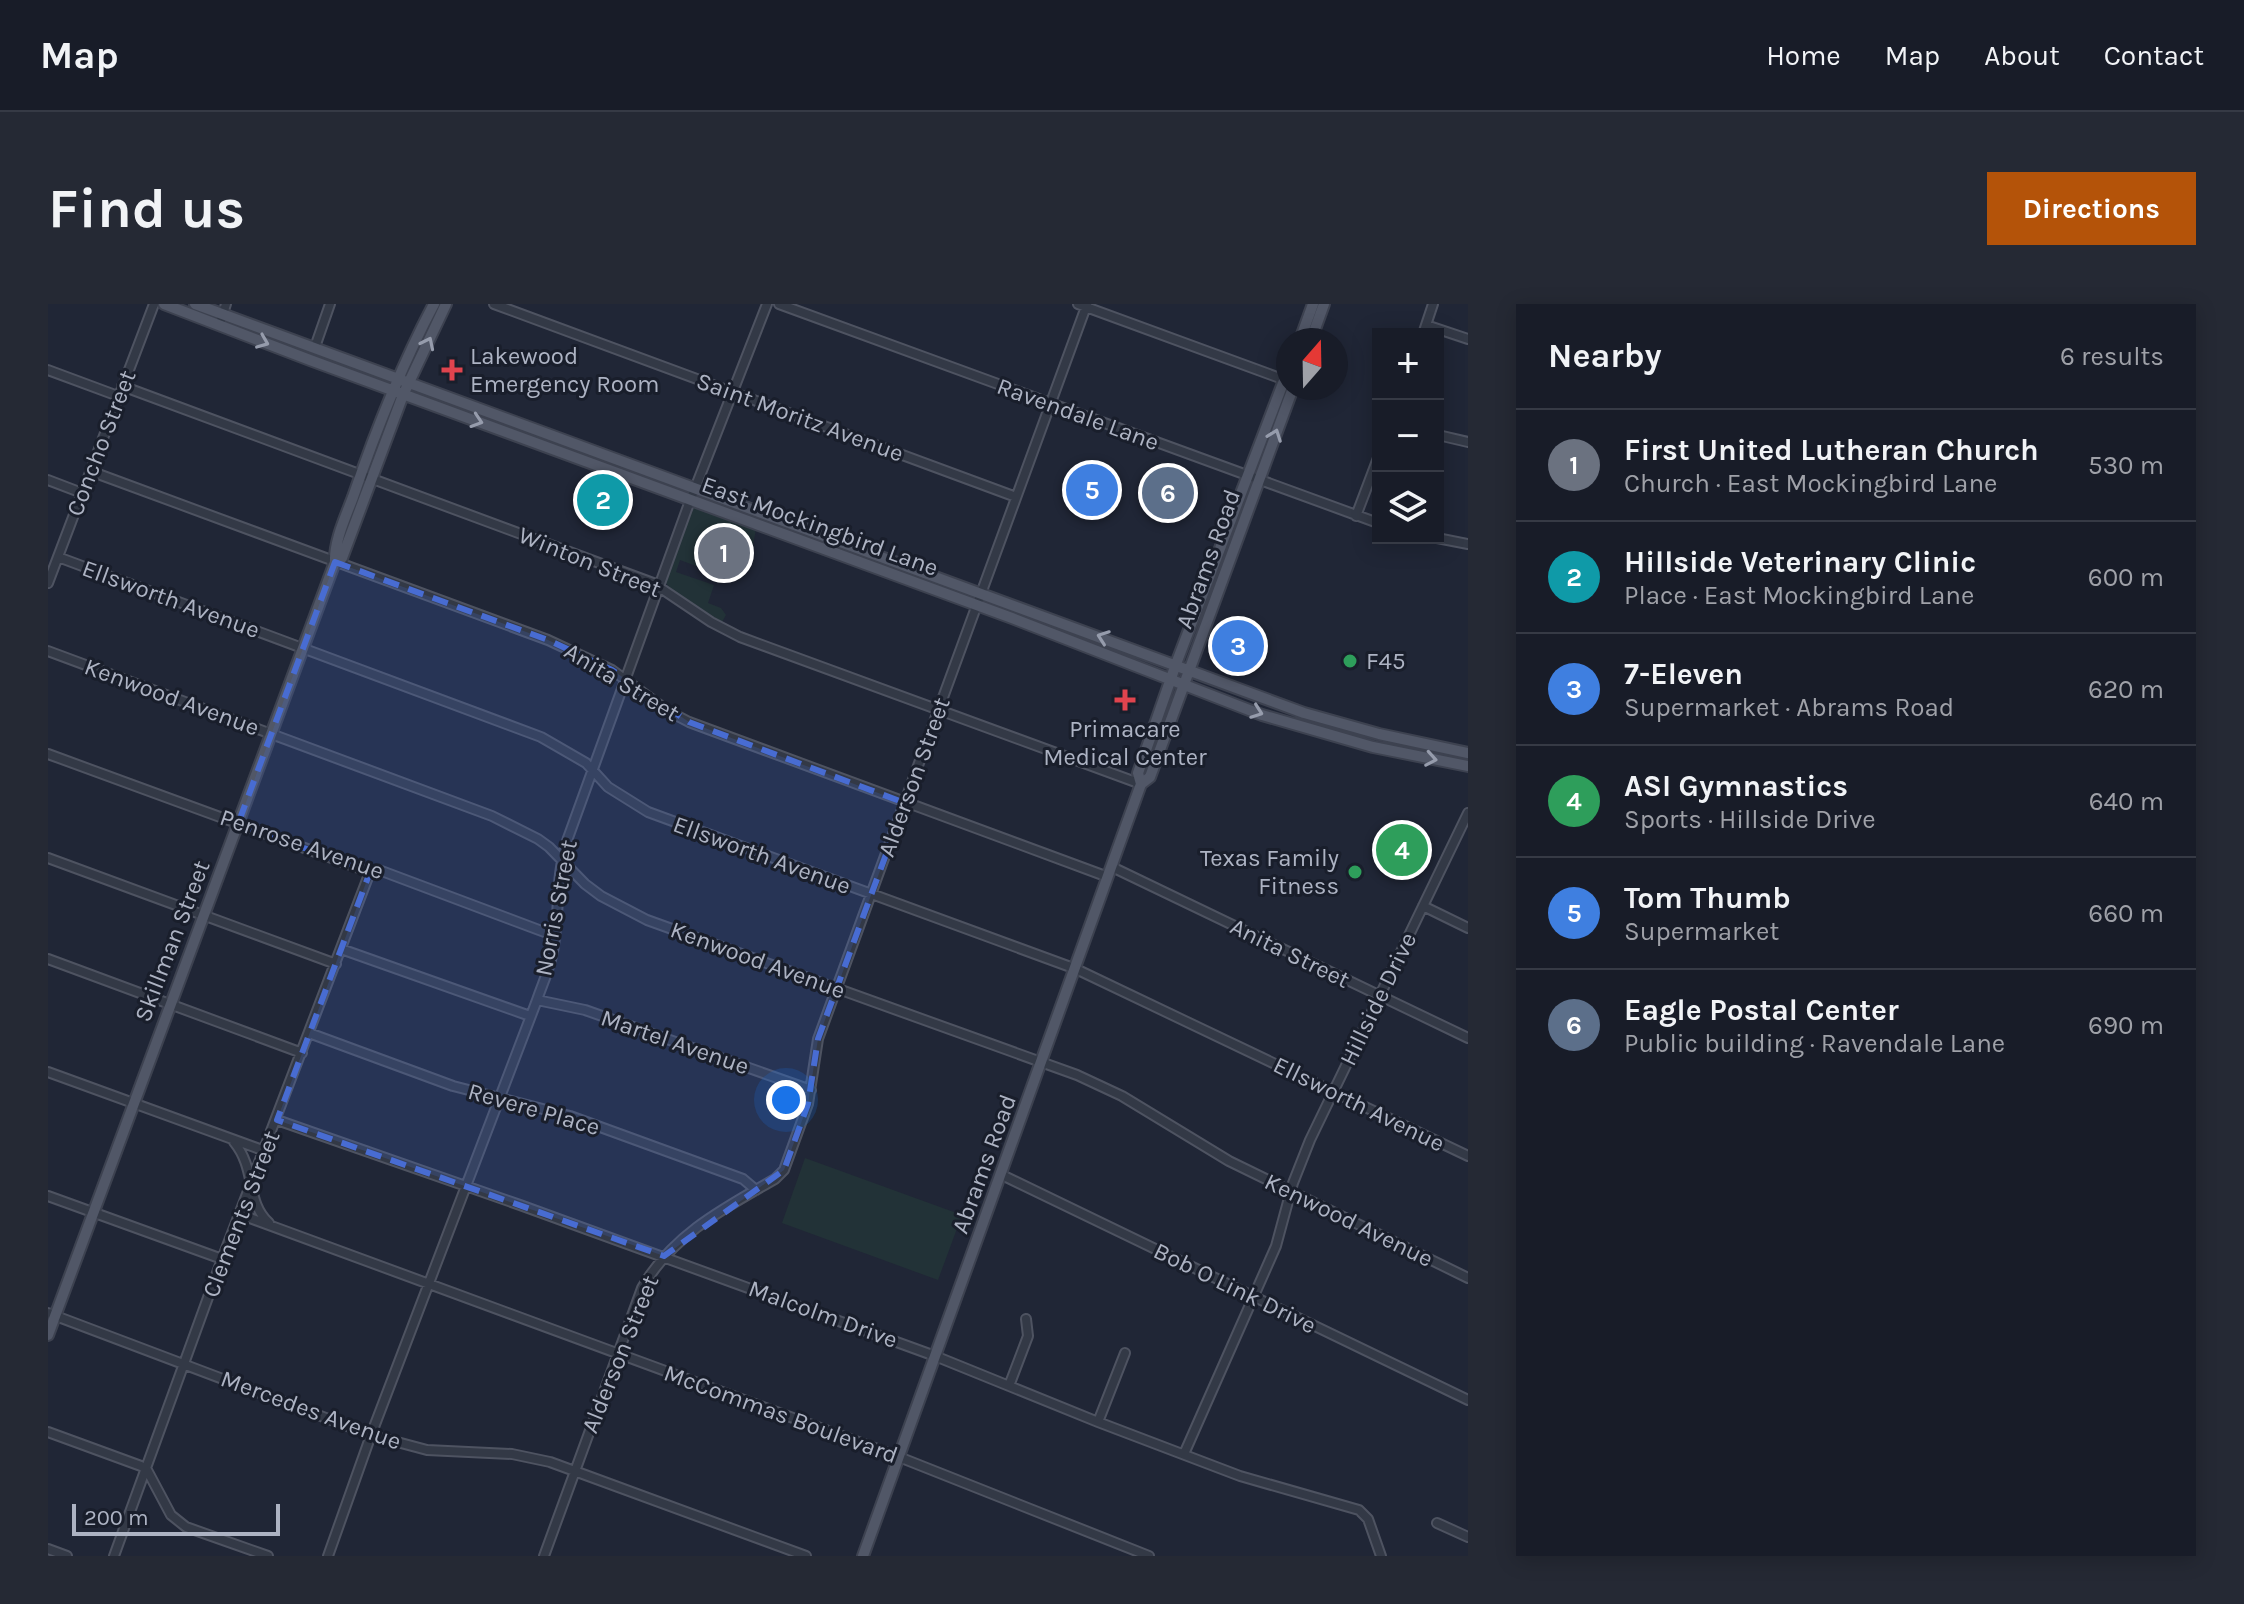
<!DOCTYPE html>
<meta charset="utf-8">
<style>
:root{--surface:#181c28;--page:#252934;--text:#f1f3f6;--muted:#9fa1a8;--line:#363a45;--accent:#b45309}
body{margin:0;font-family:Karla,sans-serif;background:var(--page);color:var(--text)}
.controls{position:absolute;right:24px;top:24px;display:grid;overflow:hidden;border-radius:0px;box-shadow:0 4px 20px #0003}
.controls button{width:72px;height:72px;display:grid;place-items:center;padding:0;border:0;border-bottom:2px solid var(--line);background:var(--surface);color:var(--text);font:40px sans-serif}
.compass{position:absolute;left:1228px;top:24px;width:72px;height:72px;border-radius:50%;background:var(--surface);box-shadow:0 4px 20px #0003;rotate:20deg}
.scale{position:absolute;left:24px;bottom:20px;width:208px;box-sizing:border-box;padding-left:8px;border:4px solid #adb3c3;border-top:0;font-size:22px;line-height:28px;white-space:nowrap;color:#adb3c3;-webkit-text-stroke:6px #191e2b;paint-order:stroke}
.you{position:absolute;left:738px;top:796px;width:28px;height:28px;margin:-20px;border:6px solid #fff;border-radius:50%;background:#1a73e8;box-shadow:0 0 0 12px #1a73e833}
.badge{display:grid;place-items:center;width:52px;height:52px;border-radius:50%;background:var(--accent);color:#fff;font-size:26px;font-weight:700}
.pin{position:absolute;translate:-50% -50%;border:4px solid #fff;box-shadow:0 2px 8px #0006}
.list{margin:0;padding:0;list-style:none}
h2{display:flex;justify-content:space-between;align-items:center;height:104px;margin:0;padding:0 32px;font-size:34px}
h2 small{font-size:26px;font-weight:400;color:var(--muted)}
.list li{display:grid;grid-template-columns:52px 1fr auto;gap:24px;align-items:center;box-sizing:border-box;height:112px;padding:0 32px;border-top:2px solid var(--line)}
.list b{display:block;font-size:30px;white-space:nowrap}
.list p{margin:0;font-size:26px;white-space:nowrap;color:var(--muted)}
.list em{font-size:26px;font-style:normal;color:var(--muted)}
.icon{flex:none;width:44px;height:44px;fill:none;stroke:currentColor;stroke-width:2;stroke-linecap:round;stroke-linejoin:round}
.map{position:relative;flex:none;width:1420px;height:1252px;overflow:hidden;border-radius:0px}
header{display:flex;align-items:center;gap:48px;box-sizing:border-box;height:112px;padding:0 40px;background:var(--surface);border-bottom:2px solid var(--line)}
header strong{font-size:38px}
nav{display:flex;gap:44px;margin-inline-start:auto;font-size:28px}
.intro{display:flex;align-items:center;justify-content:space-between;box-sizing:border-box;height:192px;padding:0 48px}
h1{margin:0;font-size:56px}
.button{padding:20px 36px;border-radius:0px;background:var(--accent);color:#fff;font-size:28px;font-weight:700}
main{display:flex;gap:48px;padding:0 48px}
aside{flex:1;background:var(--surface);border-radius:0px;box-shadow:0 4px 20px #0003}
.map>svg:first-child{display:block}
.green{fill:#223237}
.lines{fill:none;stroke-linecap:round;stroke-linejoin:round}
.minor-casing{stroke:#4e5361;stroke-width:12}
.major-casing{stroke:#3d4250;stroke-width:14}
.minor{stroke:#333946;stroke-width:8}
.major{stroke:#515767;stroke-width:10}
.oneway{stroke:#969cac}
.marked{fill:#486cd2;fill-opacity:0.2;stroke:#486cd2;stroke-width:6;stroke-dasharray:16 10;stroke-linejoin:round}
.health-dot{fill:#e0444e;stroke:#191e2b;stroke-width:3}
.leisure-dot{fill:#2e9e5b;stroke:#191e2b;stroke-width:3}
.labels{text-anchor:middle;stroke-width:6;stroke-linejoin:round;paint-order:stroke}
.poi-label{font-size:24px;fill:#adb3c3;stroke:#191e2b;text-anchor:start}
.street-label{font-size:24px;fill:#adb3c3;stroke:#191e2b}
</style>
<header>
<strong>Map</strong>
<nav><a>Home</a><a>Map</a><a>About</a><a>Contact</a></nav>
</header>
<div class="intro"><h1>Find us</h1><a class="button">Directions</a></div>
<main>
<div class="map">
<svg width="1420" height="1252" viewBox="0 0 1420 1252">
<rect width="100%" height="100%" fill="#202636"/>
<path class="green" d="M647 203 708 225 705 241 663 224 653 253 670 259 667 266 671 267 670 270 632 256 628 268 666 281 660 299 673 304 678 311 674 318 624 286 616 277 643 204Z
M757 854 914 911 890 976 734 919Z"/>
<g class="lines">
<defs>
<path id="minor" d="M446 0 968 193
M731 0 1330 219
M1030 0 1240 77
M173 16 178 0
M1378 21 1420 35
M1375 30 1385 0
M267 43 282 0
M0 66 70 92
M74 82 605 279 663 318 692 333 1093 480
M1390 131 1420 138
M42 167 500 336 564 366 620 407 641 418 1060 573
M0 176 34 189
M1308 212 1330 154
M1389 234 1420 240
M10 253 493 433 538 459 560 483 600 508 1028 665 1420 852
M0 279 106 0
M0 347 444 512 490 535 501 543 537 580 553 592 599 616 1029 771 1074 792 1181 857 1420 974
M0 450 322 568 331 566 507 632
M0 554 288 660
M1064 563 1420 734
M1375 602 1420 624
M293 645 482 712
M0 655 254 749
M489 696 537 706 763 786
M261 729 405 782 522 812 695 875 708 886
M0 768 217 847
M229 816 472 901 887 1052 1050 1118 1192 1172 1311 1206 1320 1215 1333 1252
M186 838C209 866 197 897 221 919
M954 871 1420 1096
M0 892 174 955
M191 910 851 1153 1101 1252
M0 1009 323 1131 379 1146 464 1150 502 1158 758 1252
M961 1082 980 1032 978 1015
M1050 1118 1077 1049
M0 1128 93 1162 99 1166 123 1211 138 1223 220 1252
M1136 1150 1228 942 1245 879 1262 836 1420 509
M1389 1219 1420 1233
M0 1245 19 1252
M66 1252 174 955 322 568
M280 1252 323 1131 489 696C495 678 504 660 506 641 512 603 507 573 520 534L639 205 719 0
M496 1252 594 984C624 931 676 904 727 875L736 866 760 800 770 735 1039 0"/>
<path id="major" d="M116 0 262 56 964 314 1214 411 1325 443 1420 462
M147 0 1256 409 1331 430 1420 449
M1252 36 1265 0
M1263 36 1276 0
M287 258 294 254 355 91 398 0
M1093 480 1090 469 1128 360 1240 66
M0 1031 287 258C286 237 298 212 305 193 328 126 353 62 386 0
M815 1252 1093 480 1102 473 1245 84"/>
</defs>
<use href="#minor" class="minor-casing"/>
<use href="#major" class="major-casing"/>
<use href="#minor" class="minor"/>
<use href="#major" class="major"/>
</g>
<defs><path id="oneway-chevron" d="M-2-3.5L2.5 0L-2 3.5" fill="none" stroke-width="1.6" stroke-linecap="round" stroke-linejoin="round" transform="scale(2)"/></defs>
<g class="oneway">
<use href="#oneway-chevron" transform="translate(215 38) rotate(22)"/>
<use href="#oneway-chevron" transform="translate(380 39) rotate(-64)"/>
<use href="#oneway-chevron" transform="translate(429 117) rotate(18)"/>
<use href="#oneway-chevron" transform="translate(1227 131) rotate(-70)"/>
<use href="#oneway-chevron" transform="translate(1055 333) rotate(-160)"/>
<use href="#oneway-chevron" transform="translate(1209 408) rotate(20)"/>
<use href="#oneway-chevron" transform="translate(1383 455) rotate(10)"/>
</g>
<path class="marked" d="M287 258 500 336 564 366 641 418 857 499 770 735 760 800 736 866 616 952 229 816 322 568 190 520Z"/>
<g class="health-dot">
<path d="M400 54h8v8h8v8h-8v8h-8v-8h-8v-8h8z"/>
<path d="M1073 384h8v8h8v8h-8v8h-8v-8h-8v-8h8z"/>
</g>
<g class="leisure-dot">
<circle cx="1302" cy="357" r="8"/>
<circle cx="1307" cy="568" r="8"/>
</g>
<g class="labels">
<g class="poi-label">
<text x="422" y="60">Lakewood<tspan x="422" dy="28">Emergency Room</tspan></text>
<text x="1318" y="365">F45</text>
<text x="1077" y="433" text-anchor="middle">Primacare<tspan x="1077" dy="28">Medical Center</tspan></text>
<text x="1291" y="562" text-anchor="end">Texas Family<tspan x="1291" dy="28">Fitness</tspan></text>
</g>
<g class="street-label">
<text transform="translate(1030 110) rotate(20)" y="8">Ravendale Lane</text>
<text transform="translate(752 113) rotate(20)" y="8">Saint Moritz Avenue</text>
<text transform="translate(53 139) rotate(-69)" y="8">Concho Street</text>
<text transform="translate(772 222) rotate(20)" y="8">East Mockingbird Lane</text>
<text transform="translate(1160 255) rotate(-70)" y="8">Abrams Road</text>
<text transform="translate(542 258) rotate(22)" y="8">Winton Street</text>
<text transform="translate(123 295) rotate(20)" y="8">Ellsworth Avenue</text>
<text transform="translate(574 378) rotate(31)" y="8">Anita Street</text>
<text transform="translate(124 393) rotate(20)" y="8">Kenwood Avenue</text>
<text transform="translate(866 473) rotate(-70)" y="8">Alderson Street</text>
<text transform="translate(254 540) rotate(19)" y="8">Penrose Avenue</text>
<text transform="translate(714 551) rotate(20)" y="8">Ellsworth Avenue</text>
<text transform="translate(508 604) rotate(-79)" y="8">Norris Street</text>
<text transform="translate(124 637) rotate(-69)" y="8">Skillman Street</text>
<text transform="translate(1242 649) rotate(26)" y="8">Anita Street</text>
<text transform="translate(710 656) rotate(20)" y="8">Kenwood Avenue</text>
<text transform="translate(1330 695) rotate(-64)" y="8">Hillside Drive</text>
<text transform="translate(627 738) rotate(19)" y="8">Martel Avenue</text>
<text transform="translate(1311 800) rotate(26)" y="8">Ellsworth Avenue</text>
<text transform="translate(486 805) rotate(16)" y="8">Revere Place</text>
<text transform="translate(936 860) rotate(-70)" y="8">Abrams Road</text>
<text transform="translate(193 910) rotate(-69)" y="8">Clements Street</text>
<text transform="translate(1301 916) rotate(26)" y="8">Kenwood Avenue</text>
<text transform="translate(1187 984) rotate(26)" y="8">Bob O Link Drive</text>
<text transform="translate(775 1010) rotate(20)" y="8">Malcolm Drive</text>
<text transform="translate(572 1050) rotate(-68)" y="8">Alderson Street</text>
<text transform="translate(263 1106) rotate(20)" y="8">Mercedes Avenue</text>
<text transform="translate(733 1110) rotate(20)" y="8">McCommas Boulevard</text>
</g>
</g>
</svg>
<div class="controls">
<button>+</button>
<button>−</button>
<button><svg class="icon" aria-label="layers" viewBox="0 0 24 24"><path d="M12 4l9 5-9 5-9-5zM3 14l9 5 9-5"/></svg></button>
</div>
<svg class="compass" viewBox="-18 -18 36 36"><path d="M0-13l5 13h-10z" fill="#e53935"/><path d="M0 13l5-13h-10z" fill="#9fa1a8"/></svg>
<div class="scale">200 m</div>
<div class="you"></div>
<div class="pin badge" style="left:676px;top:249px;background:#6b7280">1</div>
<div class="pin badge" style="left:555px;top:196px;background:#0f9aa8">2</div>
<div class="pin badge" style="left:1190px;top:342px;background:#3f7fe0">3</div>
<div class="pin badge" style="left:1354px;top:546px;background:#2e9e5b">4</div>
<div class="pin badge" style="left:1044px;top:186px;background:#3f7fe0">5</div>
<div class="pin badge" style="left:1120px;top:189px;background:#5c6f8a">6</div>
</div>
<aside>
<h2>Nearby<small>6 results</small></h2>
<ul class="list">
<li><span class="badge" style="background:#6b7280">1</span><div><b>First United Lutheran Church</b><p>Church · East Mockingbird Lane</p></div><em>530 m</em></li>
<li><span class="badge" style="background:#0f9aa8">2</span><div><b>Hillside Veterinary Clinic</b><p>Place · East Mockingbird Lane</p></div><em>600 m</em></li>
<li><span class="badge" style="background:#3f7fe0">3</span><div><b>7-Eleven</b><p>Supermarket · Abrams Road</p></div><em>620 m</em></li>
<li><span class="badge" style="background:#2e9e5b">4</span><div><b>ASI Gymnastics</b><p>Sports · Hillside Drive</p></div><em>640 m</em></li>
<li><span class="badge" style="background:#3f7fe0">5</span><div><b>Tom Thumb</b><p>Supermarket</p></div><em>660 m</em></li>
<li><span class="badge" style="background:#5c6f8a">6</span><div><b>Eagle Postal Center</b><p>Public building · Ravendale Lane</p></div><em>690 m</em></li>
</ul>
</aside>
</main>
